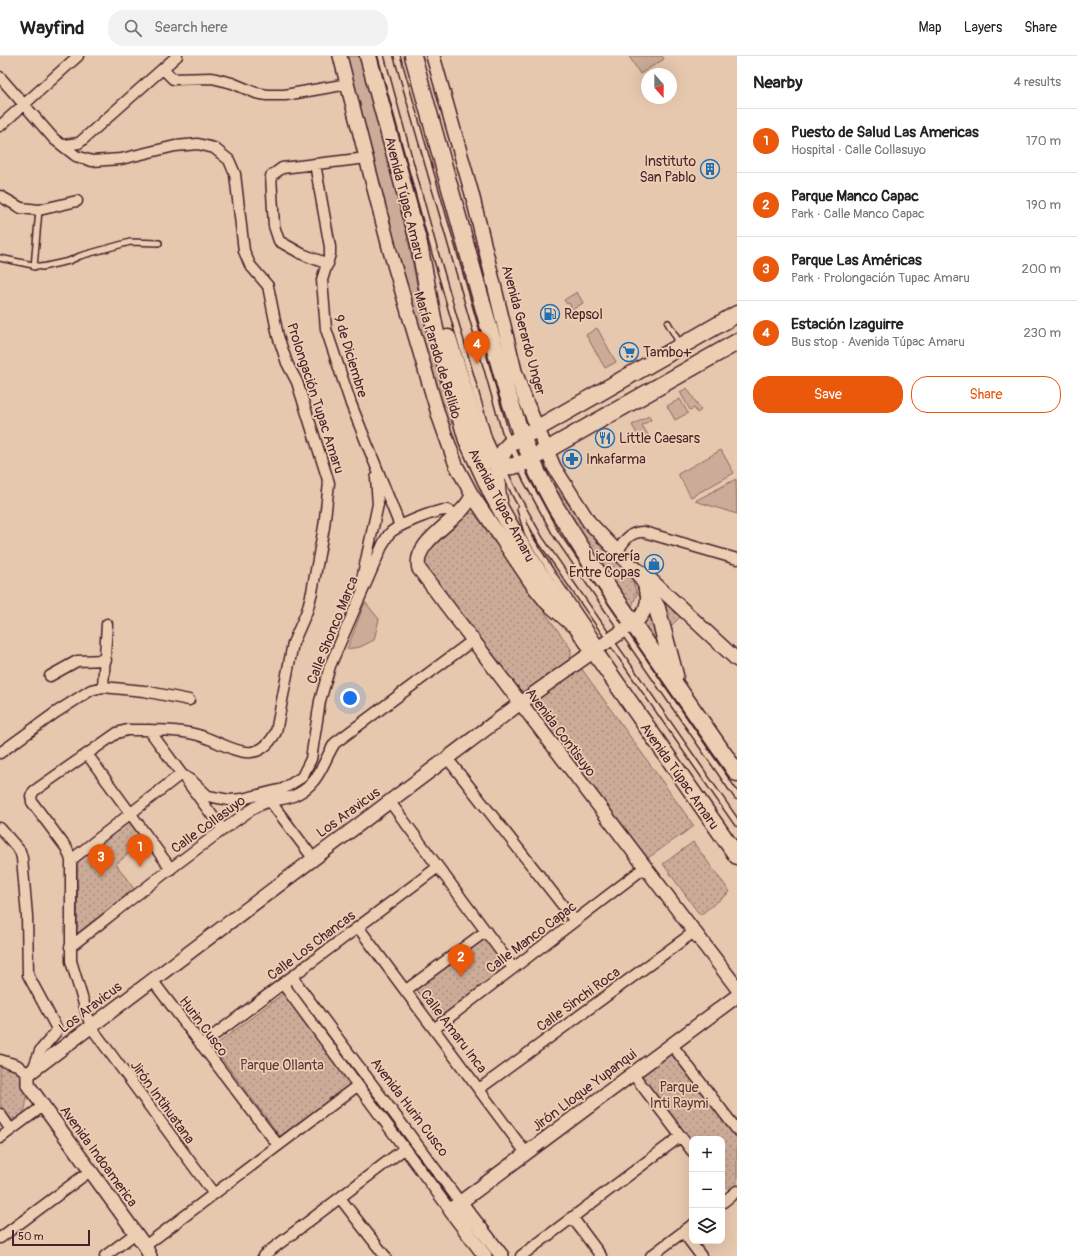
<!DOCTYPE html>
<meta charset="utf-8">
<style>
:root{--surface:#fff;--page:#f2f2f2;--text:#222;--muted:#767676;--line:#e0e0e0;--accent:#ea580c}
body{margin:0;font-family:Pangolin,sans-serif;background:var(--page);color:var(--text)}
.controls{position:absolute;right:12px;bottom:12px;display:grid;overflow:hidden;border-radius:8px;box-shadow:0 4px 16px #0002}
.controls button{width:36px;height:36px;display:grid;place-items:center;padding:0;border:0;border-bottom:1px solid var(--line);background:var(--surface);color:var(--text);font:20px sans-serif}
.compass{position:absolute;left:641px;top:12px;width:36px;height:36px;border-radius:50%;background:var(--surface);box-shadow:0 4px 16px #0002;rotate:159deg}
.scale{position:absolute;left:12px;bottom:10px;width:78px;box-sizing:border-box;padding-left:4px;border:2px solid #4a1f2b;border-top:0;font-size:11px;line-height:14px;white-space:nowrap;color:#4a1f2b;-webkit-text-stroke:3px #eccfb3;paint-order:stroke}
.you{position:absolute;left:350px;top:642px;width:14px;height:14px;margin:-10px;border:3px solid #fff;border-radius:50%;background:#1a73e8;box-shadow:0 0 0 6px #1a73e833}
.badge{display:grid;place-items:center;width:26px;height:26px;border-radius:50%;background:var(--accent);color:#fff;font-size:13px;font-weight:700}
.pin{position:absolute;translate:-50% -33px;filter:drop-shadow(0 1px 2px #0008)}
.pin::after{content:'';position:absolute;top:21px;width:14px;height:12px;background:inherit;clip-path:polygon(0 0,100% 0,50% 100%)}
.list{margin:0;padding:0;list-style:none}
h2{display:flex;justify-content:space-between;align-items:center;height:52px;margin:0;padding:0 16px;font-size:17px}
h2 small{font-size:13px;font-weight:400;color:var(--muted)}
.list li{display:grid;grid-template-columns:26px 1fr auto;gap:12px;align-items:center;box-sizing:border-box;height:64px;padding:0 16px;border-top:1px solid var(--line)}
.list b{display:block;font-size:15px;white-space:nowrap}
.list p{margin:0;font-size:13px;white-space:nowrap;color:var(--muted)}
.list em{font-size:13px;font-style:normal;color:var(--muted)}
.actions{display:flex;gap:8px;padding:12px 16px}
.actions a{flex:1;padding:9px 0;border:1px solid var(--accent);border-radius:16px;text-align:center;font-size:14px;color:var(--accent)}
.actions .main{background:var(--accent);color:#fff}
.icon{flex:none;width:22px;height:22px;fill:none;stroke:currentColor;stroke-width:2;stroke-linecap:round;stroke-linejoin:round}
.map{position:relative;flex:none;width:737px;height:1200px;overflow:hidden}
header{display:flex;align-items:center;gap:24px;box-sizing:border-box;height:56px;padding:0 20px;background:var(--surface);border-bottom:1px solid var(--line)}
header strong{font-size:19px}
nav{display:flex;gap:22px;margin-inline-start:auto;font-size:14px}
.search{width:280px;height:36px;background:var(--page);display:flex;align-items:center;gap:10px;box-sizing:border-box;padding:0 14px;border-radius:16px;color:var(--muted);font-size:15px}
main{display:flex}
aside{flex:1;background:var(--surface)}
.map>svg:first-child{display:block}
.grass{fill:#ccac98;stroke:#8b6662}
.park{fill:url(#park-dots);stroke:#8b6662}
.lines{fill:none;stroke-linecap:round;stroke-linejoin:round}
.service-casing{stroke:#4a1f2b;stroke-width:8}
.minor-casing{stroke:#4a1f2b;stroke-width:13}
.tertiary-casing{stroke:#4a1f2b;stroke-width:16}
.primary-casing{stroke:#4a1f2b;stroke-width:19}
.service{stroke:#eccfb3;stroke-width:5}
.minor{stroke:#eccfb3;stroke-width:10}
.tertiary{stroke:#eccfb3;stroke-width:13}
.primary{stroke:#eccfb3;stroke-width:16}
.labels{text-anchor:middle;stroke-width:3.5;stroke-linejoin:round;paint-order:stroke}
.poi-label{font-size:14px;fill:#4a1f2b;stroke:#eccfb3;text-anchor:start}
.street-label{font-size:14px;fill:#4a1f2b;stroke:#eccfb3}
.park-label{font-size:14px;fill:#5e343b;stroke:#eccfb3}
</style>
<header>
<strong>Wayfind</strong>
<div class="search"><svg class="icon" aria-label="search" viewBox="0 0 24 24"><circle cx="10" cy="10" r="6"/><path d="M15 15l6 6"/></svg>Search here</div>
<nav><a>Map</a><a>Layers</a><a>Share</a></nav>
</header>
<main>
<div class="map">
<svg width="737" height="1200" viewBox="0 0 737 1200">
<defs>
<pattern id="park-dots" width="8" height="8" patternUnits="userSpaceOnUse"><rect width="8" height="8" fill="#ccac98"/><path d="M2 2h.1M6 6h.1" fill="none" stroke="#a88b7c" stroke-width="1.8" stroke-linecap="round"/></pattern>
</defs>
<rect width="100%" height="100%" fill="#e6c8ae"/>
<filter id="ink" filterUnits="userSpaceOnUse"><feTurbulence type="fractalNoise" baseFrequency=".025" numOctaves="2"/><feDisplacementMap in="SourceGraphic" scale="8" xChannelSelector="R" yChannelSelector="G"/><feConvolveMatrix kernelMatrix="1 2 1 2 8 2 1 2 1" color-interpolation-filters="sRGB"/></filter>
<g filter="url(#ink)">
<path class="grass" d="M343 0H367L396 124 423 259 452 368 446 370 412 261Z
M629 0H662L664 3 640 18Z
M577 236 583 247 570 255 569 252 571 250 569 247 567 248 564 244Z
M597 272 616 306 605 312 586 279Z
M687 332 701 354 697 357 694 352 690 354 680 336Z
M680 343 688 357 675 364 667 350Z
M649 360 651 364 642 369 648 379 640 383 632 369Z
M721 394 734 417 691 441 678 418Z
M736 423 737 458 695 445Z
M365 546 379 563 374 584 360 591 347 593Z"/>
<path class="park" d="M556 436H559L595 484 632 523 637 538 632 550 626 544 573 467Z
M474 457 571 593V600L568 606 520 642 424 516 421 504 430 490 466 458Z
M651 530 682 559 667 574Z
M651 549 664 597 642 565Z
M581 612 694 770 645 804 528 649Z
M128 764 144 785 116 808 134 833 77 878 78 803Z
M693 786 730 836 700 859 663 808Z
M485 880 508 910 438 962 415 932Z
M284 937 352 1027 280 1080 213 991Z
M671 997 737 1083V1128L729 1134 722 1125V1083H692V1086L641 1019Z
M0 1009 22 1016C25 1029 34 1063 11 1063L0 1049Z"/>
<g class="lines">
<defs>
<path id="service" d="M381 0 432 186 489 383 497 400
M397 0 505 375 526 423 556 478 737 740
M0 202 42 211 69 205 80 200 130 186 159 187
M34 211 39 154
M668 267 680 288
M503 413 516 440 540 483 737 767
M520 453 528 479 550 514 601 589"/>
<path id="minor" d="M163 13 173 23 212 22 232 27 256 37 267 39H285L348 28
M0 21 54 83 76 100 92 105 121 103 175 90 198 88 214 92 229 104 235 118 244 195 250 209 268 230 278 280 287 307 297 326 329 427 324 471 312 536 307 555 293 587 276 676C255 715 227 687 198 679 176 673 150 674 127 674L117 677 34 735 31 740 32 746 67 793 71 804V905L91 971 214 1138
M0 70 78 0
M64 89 79 87 177 0
M315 108 330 191V198L322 224 326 273 351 348 400 470
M0 140 21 152 39 154 77 145
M328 208 302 198 279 185 274 170 271 120 282 112 367 102
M617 496C624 485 630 475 644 476L737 503
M361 528 378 448 376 422
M50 620 77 605 106 604
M103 631 107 568
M149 674 223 774
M0 697 55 657 91 634 103 631 144 635 189 644
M87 698 171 813
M447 702 575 865
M270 745 313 802
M390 746 513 912
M0 772 20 795 22 802 27 860 28 919 56 971V976L40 995 33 1013
M71 804 181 718 193 726 208 740 229 744 242 743 283 733 302 721 311 703 320 645 330 610 383 488C385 485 387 480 390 477 398 469 437 453 448 454 451 455 453 457 455 460
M358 871 526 1097
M70 891C129 845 188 797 251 754 272 739 290 749 311 728 322 717 326 700 335 687L472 585
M292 921 460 1146
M152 924 278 1089
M283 928 450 1154
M406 934 486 875
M434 973 644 812
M201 989 438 811
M672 989 737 1074
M0 1004 17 1009 28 1018
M633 1018 692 1095
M479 1033 694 876
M0 1058 11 1074
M0 1082 43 1050
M340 1142 385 1200
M722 1147 737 1135
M572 1161 601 1200
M683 1176 701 1200
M0 1182 90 1115
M145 1190 357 1030
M105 1200 136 1177
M263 1200 404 1093
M521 1200 681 1080
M651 1200 692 1169"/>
<path id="tertiary" d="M340 0 390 195 439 361 456 409 472 439 534 531 547 547 571 568
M433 0 472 138 515 315 525 343 554 411 589 466 628 507 649 522 737 604
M472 439C464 463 411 484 419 513L737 932
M460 1146 502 1200
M150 1200 145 1190 28 1029V1018L519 648 638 564C657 542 645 525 628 507
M485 1200 450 1154 737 940"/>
<path id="primary" d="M368 0 419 188 435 273 467 384 492 438 518 484 538 515 737 800
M413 0 507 336 522 381 538 418 555 450 591 507 737 717
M448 282 478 380C489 409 502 419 531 403L737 286
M499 445C495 427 495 401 510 388L737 258
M647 534 657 552 675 619"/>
</defs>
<use href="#service" class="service-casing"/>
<use href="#minor" class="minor-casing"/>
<use href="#tertiary" class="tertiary-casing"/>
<use href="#primary" class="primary-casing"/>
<use href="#service" class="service"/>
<use href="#minor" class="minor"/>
<use href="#tertiary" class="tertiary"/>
<use href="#primary" class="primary"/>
</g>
</g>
<defs>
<symbol id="building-ring" viewBox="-11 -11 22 22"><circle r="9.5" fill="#eccfb3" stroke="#1f6fb2" stroke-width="1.5"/><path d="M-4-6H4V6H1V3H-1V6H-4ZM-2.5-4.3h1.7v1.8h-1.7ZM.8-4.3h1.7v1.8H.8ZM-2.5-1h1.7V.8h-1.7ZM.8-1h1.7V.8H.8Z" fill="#1f6fb2"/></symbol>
<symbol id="fuel-ring" viewBox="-11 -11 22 22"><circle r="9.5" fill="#eccfb3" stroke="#1f6fb2" stroke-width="1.5"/><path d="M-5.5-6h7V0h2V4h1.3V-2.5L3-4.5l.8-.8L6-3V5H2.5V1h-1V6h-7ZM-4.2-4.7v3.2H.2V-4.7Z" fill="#1f6fb2"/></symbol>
<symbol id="supermarket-ring" viewBox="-11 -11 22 22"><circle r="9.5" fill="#eccfb3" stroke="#1f6fb2" stroke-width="1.5"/><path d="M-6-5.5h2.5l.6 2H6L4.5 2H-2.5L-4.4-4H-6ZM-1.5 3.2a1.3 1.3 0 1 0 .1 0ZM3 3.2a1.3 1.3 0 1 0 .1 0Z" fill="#1f6fb2"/></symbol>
<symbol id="restaurant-ring" viewBox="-11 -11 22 22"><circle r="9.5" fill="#eccfb3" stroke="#1f6fb2" stroke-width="1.5"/><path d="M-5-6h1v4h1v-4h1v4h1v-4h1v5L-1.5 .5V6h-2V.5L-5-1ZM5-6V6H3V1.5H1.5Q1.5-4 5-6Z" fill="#1f6fb2"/></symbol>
<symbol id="pharmacy-ring" viewBox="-11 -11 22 22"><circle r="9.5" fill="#eccfb3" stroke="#1f6fb2" stroke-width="1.5"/><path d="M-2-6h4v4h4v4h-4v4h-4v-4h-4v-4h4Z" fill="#1f6fb2"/></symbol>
<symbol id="shop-ring" viewBox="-11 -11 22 22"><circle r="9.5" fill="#eccfb3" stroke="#1f6fb2" stroke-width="1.5"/><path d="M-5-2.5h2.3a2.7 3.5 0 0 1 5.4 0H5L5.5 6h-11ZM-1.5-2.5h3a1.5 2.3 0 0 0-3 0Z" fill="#1f6fb2"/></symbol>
</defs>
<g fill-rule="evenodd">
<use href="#building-ring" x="699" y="102" width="22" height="22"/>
<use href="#fuel-ring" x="539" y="247" width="22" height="22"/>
<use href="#supermarket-ring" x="618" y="285" width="22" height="22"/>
<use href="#restaurant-ring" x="594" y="371" width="22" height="22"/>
<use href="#pharmacy-ring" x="561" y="392" width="22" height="22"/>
<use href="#shop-ring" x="643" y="497" width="22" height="22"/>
</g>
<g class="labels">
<g class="poi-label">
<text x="696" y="110" text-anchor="end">Instituto<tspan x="696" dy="16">San Pablo</tspan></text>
<text x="564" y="263">Repsol</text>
<text x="643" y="301">Tambo+</text>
<text x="619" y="387">Little Caesars</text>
<text x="586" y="408">Inkafarma</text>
<text x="640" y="505" text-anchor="end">Licorería<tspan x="640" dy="16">Entre Copas</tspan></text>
</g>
<g class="street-label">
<text transform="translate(405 142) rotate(76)" y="5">Avenida Túpac Amaru</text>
<text transform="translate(524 274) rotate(75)" y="5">Avenida Gerardo Unger</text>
<text transform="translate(438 299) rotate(73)" y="5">María Parado de Bellido</text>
<text transform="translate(351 300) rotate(73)" y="5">9 de Diciembre</text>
<text transform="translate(316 342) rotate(72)" y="5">Prolongación Tupac Amaru</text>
<text transform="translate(502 449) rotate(62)" y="5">Avenida Túpac Amaru</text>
<text transform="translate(332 574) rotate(-68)" y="5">Calle Shonco Marca</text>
<text transform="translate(561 676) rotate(53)" y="5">Avenida Contisuyo</text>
<text transform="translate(680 720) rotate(55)" y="5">Avenida Túpac Amaru</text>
<text transform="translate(348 756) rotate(-36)" y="5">Los Aravicus</text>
<text transform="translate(208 768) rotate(-36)" y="5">Calle Collasuyo</text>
<text transform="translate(531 881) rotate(-37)" y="5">Calle Manco Capac</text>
<text transform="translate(311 889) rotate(-37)" y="5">Calle Los Chancas</text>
<text transform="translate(578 943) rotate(-36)" y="5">Calle Sinchi Roca</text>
<text transform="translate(90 951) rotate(-37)" y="5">Los Aravicus</text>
<text transform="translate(204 970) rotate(53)" y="5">Hurin Cusco</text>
<text transform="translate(454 975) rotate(53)" y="5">Calle Amaru Inca</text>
<text transform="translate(584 1034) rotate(-37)" y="5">Jirón Lloque Yupanqui</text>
<text transform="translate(163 1046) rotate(54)" y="5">Jirón Intihuatana</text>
<text transform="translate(410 1051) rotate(53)" y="5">Avenida Hurin Cusco</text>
<text transform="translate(99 1100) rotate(54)" y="5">Avenida Indoamerica</text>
</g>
<g class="park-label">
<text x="282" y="1014">Parque Ollanta</text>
<text x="679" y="1036">Parque<tspan x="679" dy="16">Inti Raymi</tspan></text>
</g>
</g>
</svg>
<div class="controls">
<button>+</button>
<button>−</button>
<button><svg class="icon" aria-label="layers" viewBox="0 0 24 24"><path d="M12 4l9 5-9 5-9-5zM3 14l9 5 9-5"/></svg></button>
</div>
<svg class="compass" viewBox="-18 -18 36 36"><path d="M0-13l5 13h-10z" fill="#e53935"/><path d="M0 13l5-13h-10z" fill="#767676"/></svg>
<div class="scale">50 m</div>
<div class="you"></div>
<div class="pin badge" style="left:140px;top:811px">1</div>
<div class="pin badge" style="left:461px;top:921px">2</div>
<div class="pin badge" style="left:101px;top:821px">3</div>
<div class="pin badge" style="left:477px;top:308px">4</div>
</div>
<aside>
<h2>Nearby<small>4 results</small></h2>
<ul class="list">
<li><span class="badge">1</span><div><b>Puesto de Salud Las Americas</b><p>Hospital · Calle Collasuyo</p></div><em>170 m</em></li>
<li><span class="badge">2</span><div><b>Parque Manco Capac</b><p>Park · Calle Manco Capac</p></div><em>190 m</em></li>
<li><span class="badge">3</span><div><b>Parque Las Américas</b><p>Park · Prolongación Tupac Amaru</p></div><em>200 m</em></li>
<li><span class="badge">4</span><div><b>Estación Izaguirre</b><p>Bus stop · Avenida Túpac Amaru</p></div><em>230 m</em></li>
</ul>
<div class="actions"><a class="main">Save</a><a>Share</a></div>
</aside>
</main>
